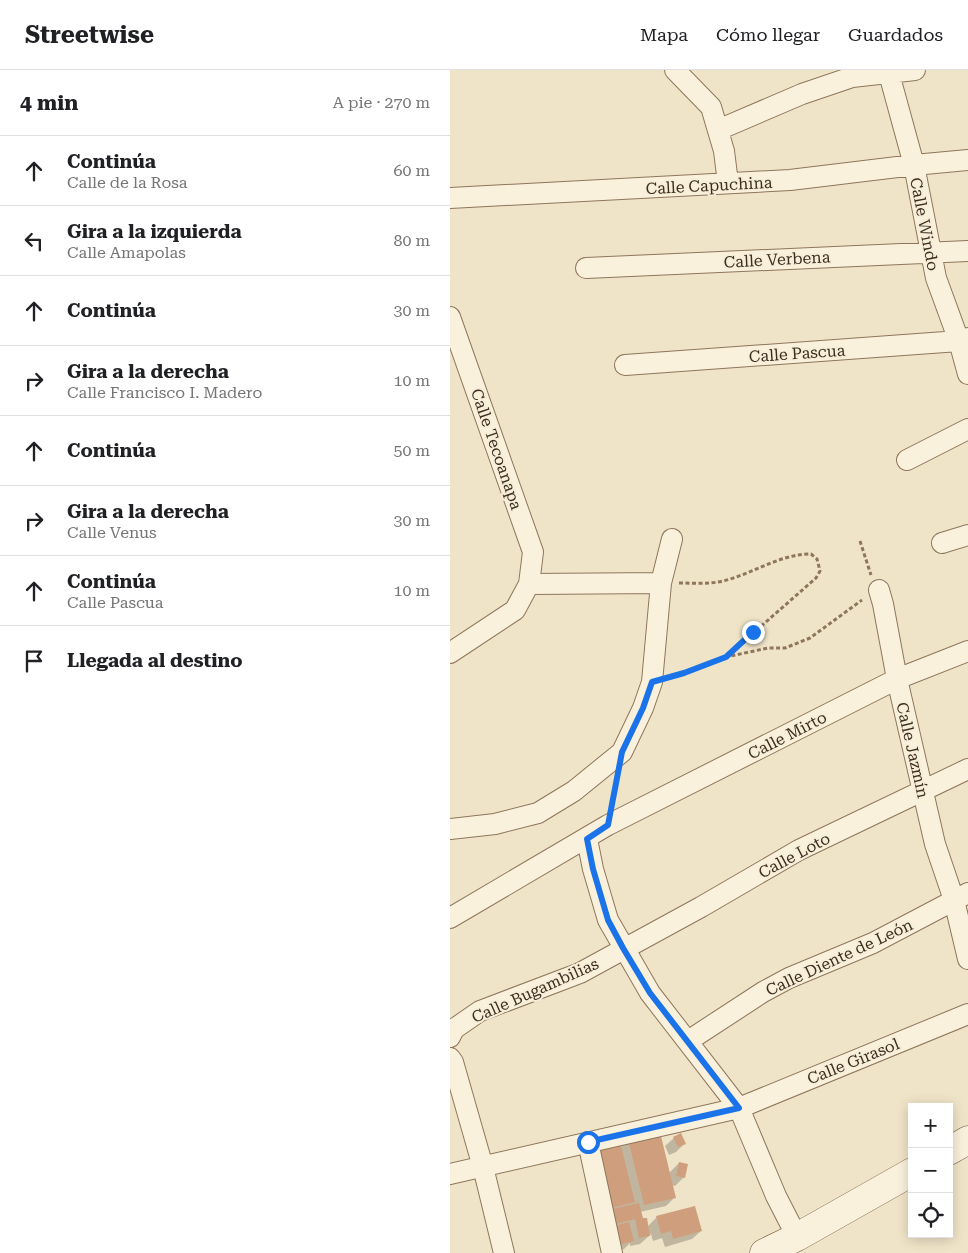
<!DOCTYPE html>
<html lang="es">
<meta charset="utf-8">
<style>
:root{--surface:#fff;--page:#f2f2f2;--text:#202124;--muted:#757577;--line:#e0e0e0}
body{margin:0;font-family:"Roboto Serif",serif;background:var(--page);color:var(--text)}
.controls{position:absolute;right:15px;bottom:15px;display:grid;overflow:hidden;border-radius:0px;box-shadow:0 2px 12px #0003}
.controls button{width:45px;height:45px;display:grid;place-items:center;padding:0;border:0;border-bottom:1px solid var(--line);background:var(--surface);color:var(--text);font:25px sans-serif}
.stop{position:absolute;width:15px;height:15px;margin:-11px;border:4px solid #1a73e8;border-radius:50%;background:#fff}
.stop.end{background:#1a73e8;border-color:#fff;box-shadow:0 1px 5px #0008}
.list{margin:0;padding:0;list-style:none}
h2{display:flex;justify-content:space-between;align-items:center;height:65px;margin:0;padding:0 20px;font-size:21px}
h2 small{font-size:16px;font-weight:400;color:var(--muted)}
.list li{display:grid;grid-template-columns:32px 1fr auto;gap:15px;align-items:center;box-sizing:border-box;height:70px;padding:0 20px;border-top:1px solid var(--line)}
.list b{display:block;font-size:19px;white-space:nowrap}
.list p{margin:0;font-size:16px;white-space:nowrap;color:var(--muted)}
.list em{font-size:16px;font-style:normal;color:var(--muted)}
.icon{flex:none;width:28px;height:28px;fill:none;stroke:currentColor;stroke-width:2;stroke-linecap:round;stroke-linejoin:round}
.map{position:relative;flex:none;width:518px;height:1183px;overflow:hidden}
header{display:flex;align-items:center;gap:30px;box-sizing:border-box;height:70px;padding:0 25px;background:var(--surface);border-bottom:1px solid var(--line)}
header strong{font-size:24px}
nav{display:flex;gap:28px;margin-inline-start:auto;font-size:18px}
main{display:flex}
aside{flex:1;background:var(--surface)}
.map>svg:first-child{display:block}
.shadow{fill:#0003}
.building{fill:#cf9f7d}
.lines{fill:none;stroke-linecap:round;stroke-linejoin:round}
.street-casing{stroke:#8d765c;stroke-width:22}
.secondary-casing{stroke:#6f573f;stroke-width:29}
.path{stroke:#8d765c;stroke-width:3;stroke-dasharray:4 2.5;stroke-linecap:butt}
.street{stroke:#faf1dc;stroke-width:20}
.secondary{stroke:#faf1dc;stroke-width:28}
.route{stroke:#1a73e8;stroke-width:6}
.labels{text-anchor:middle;stroke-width:4;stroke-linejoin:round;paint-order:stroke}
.street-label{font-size:16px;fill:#3d2e20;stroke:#f7eed8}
</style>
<header>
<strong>Streetwise</strong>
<nav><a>Mapa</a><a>Cómo llegar</a><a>Guardados</a></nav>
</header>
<main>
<aside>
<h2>4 min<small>A pie · 270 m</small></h2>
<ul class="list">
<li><svg class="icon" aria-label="ahead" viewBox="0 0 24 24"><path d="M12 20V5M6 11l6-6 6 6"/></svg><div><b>Continúa</b><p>Calle de la Rosa</p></div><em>60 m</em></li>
<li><svg class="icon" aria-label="left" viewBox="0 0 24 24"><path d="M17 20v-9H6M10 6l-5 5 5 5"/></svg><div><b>Gira a la izquierda</b><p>Calle Amapolas</p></div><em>80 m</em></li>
<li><svg class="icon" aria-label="ahead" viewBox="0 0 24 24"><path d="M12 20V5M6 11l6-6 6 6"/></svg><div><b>Continúa</b></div><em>30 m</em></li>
<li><svg class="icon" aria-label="right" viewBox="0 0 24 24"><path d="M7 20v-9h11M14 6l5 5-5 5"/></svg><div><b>Gira a la derecha</b><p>Calle Francisco I. Madero</p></div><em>10 m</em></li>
<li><svg class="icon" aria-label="ahead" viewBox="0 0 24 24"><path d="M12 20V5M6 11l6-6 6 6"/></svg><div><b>Continúa</b></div><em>50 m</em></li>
<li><svg class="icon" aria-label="right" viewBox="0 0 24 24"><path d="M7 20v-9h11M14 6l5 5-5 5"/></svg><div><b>Gira a la derecha</b><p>Calle Venus</p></div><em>30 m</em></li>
<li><svg class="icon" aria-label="ahead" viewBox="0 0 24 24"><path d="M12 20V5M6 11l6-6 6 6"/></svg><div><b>Continúa</b><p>Calle Pascua</p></div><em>10 m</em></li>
<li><svg class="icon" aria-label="arrive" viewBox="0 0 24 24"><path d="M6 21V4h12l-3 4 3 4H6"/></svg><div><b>Llegada al destino</b></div></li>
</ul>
</aside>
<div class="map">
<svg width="518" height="1183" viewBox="0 0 518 1183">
<rect width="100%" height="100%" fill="#f0e4c8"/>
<path class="shadow" d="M224 1068 235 1073 226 1082 219 1085 215 1076Z
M178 1070 219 1103 229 1093 234 1107 225 1116 222 1115 225 1127 216 1136 190 1142 197 1157 207 1147 251 1161 242 1169 215 1177 212 1168 203 1171 201 1164 190 1174 180 1176V1173L174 1179 160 1183 154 1149 170 1078Z"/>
<path class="building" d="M210 1062 226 1128 194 1135 178 1069Z
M231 1063 236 1074 228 1077 223 1067Z
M170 1072 185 1132 162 1138 147 1078Z
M229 1092 238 1094 235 1108 226 1106Z
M189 1133 193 1148H197L200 1166 189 1168 185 1149 166 1154 162 1139Z
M245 1136 252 1161 223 1169 221 1161 211 1164 206 1146Z
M179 1152 184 1171 169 1175 164 1156Z"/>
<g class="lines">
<defs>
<path id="street" d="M225 0 261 37 274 81 278 113
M438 0 464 95 486 208 509 271 518 304
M268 60 352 24 402 7 465 0
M0 128 340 110 464 95 518 90
M136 198 518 181
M0 247 83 482 79 514 65 540 0 583
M175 295 509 271 518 268
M457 390 518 359
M492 473 518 465
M79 514 211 513
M429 520 433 534 447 609 485 774 504 830 518 889
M0 759 45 754 88 743 124 721 172 682 193 638 202 612 211 513 222 469
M137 769 143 799 158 850 200 923 289 1038 326 1126 347 1167
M0 848 158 755 447 609 518 581
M0 967 4 959 30 941 130 903 251 837 349 780 518 699
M238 971 313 922 339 908 423 873 518 823
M0 988 3 992 33 1097 54 1183
M138 1072 162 1183
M0 1104 289 1038 518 944"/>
<path id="secondary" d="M499 1081 518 1070
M314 1183 347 1167 462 1102"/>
</defs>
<use href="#street" class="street-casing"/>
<use href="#secondary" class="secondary-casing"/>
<path class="path" d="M410 471 421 505
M229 513C242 513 256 514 268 512 300 506 328 484 361 484L367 489 370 501 366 508 276 587
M220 607 276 587 318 578H335L360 568 412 530
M162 733 166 712"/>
<use href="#street" class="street"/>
<use href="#secondary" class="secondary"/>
</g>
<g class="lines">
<path class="route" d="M138 1072 289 1038 200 923 173 878 158 850 143 799 137 769 158 755 172 682 193 638 202 612 234 603 276 587 303 562"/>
</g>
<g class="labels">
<g class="street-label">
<text transform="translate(259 115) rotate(-3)" y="6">Calle Capuchina</text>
<text transform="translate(475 154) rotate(79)" y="6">Calle Windo</text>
<text transform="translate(327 189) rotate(-3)" y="6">Calle Verbena</text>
<text transform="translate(347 283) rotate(-4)" y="6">Calle Pascua</text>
<text transform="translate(47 379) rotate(71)" y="6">Calle Tecoanapa</text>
<text transform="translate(337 665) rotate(-27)" y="6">Calle Mirto</text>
<text transform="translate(463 680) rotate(77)" y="6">Calle Jazmín</text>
<text transform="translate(344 785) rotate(-28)" y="6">Calle Loto</text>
<text transform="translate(389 887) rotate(-25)" y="6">Calle Diente de León</text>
<text transform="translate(85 920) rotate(-24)" y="6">Calle Bugambilias</text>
<text transform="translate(403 991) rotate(-22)" y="6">Calle Girasol</text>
</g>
</g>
</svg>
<div class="controls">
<button>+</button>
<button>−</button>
<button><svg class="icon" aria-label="locate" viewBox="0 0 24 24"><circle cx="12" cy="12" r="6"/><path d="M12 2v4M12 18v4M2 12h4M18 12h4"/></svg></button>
</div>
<div class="stop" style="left:138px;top:1072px"></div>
<div class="stop end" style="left:303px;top:562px"></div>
</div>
</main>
